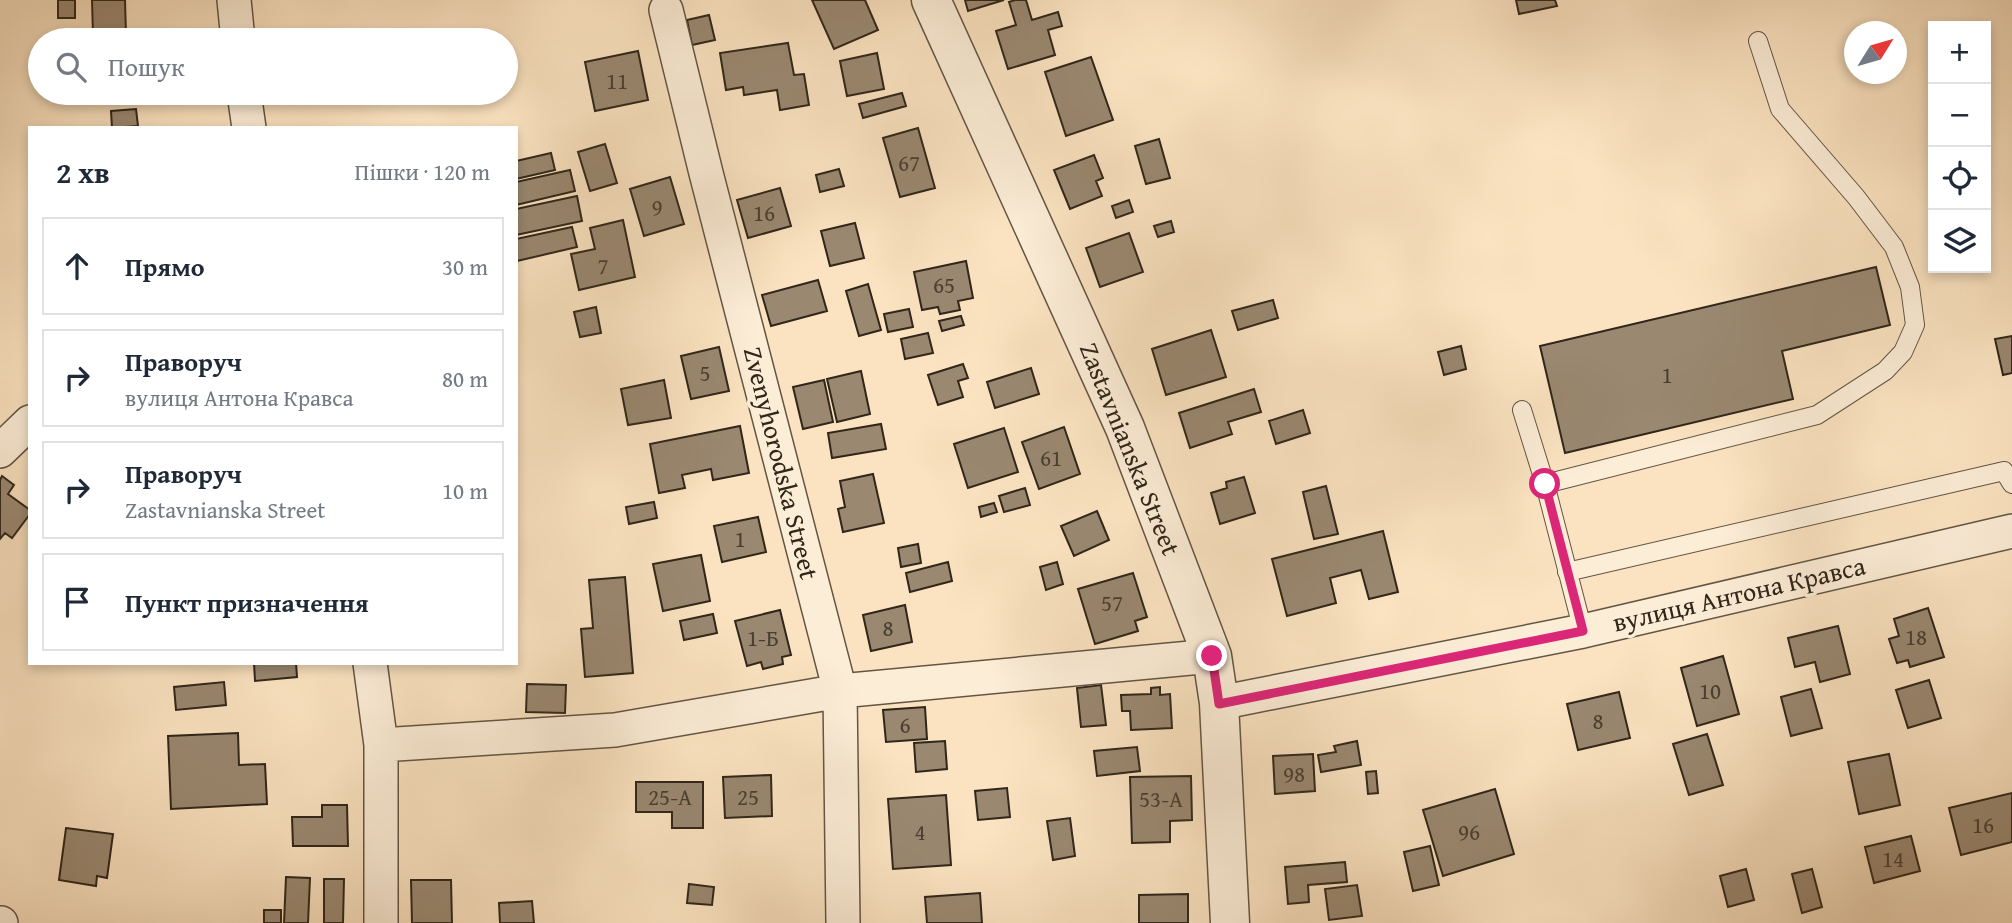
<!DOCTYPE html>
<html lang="uk">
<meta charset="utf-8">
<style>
:root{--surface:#fff;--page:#f2f2f3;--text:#1f2937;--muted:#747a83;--line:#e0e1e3}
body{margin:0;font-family:"Gentium Book Plus",serif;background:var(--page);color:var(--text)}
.controls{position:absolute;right:21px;top:21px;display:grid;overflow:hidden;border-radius:0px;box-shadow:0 4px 10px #0003}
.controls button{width:63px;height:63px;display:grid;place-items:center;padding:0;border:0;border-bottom:2px solid var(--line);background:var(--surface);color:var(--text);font:35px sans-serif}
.compass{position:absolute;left:1844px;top:21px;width:63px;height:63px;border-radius:50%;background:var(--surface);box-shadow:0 4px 10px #0003;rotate:53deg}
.stop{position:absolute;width:21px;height:21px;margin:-16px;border:5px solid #db2777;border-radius:50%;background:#fff}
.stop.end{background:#db2777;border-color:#fff;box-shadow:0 2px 7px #0008}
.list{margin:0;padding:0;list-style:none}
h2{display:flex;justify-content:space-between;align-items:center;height:91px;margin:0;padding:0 28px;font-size:30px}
h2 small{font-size:23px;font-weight:400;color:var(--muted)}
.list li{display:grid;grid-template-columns:46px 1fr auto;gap:21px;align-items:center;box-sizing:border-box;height:98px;margin:0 14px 14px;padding:0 14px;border:2px solid var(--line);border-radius:0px}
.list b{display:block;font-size:26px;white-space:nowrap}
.list p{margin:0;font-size:23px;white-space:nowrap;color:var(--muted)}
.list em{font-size:23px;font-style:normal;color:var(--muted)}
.icon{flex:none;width:38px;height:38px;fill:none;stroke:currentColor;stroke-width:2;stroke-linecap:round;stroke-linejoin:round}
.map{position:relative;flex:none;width:2012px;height:923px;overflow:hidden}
.search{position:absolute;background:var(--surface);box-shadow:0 4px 10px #0003;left:28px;top:28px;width:490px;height:77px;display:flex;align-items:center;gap:18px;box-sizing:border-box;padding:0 24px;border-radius:38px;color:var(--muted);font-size:26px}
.panel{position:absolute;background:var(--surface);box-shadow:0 4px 10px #0003;left:28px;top:126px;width:490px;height:539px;border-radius:0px}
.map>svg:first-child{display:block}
.building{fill:#9a8871;stroke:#30261a;stroke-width:2}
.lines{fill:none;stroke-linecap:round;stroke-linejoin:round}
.service-casing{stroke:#635544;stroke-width:20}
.minor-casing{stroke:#635544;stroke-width:36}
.tertiary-casing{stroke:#635544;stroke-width:41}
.service{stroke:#fcedd7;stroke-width:18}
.minor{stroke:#fcedd7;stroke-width:33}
.tertiary{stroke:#fcedd7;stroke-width:38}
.route{stroke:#db2777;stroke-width:9}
.labels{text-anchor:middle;stroke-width:7;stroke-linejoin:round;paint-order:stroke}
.number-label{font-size:23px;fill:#4a3e30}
.street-label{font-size:26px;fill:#30261a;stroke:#fcedd7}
</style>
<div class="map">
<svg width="2012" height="923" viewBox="0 0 2012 923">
<rect width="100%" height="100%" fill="#fbe3c1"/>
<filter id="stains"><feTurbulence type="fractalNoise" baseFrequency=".00286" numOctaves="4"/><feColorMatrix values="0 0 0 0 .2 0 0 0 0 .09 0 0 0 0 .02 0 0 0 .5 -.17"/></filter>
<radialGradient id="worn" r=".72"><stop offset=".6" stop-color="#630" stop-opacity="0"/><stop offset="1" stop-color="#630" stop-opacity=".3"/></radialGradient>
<path class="building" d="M58 0H75V18H58Z
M92 0H125L126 34 93 35Z
M812 0H865L878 30 834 49Z
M965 0H1004L968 11Z
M1015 0H1026L1032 20 1058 12 1062 26 1048 30 1055 55 1008 69 996 31 1016 25 1009 2Z
M1516 0H1555L1557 6 1519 14Z
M709 15 715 40 692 45 687 20Z
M199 37V40H155V38Z
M788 43 794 75 804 74 809 105 780 110 777 90 744 95 743 87 726 90 720 53Z
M638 51 648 100 595 111 585 62Z
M877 53 884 89 847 96 840 61Z
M1091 57 1113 120 1066 136 1045 72Z
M902 93 906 106 863 118 859 104Z
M136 109 138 126 112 128 111 111Z
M918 128 935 188 900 197 883 138Z
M1159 139 1170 178 1146 184 1135 146Z
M605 144 617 183 590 191 578 152Z
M551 153 555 170 516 179V161Z
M1094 155 1103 178 1096 181 1102 196 1070 209 1054 170Z
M839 169 844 186 820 192 816 175Z
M570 170 575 191 516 205V182Z
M670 177 684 224 644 236 630 189Z
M780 188 791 226 748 238 737 200Z
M577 196 582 221 516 235V209Z
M1129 200 1133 212 1116 218 1112 206Z
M623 220 635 277 579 290 571 254 595 249 590 228Z
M1171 221 1174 232 1158 237 1154 226Z
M855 223 864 258 830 266 821 231Z
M572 227 577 247 517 261 516 239Z
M1129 233 1143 272 1100 287 1086 248Z
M966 261 973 298 958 301 960 310 940 314 938 307 922 310 914 272Z
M1876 267 1890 325 1782 351 1793 399 1565 453 1540 346Z
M818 280 827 311 771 326 762 295Z
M868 284 881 330 859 336 846 291Z
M1273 300 1278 318 1238 330 1232 311Z
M596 307 601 333 580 337 574 312Z
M909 309 913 327 888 332 884 314Z
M961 316 964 325 942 331 939 321Z
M1211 330 1226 377 1166 395 1152 349Z
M928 333 933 353 905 359 901 339Z
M2012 336V373L2003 375 1995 339Z
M1461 346 1466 369 1444 375 1438 352Z
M719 347 729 391 691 399 681 356Z
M963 364 968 378 958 381 963 397 938 405 928 375Z
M1031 368 1039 394 995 408 987 382Z
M861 371 870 414 837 422 827 379Z
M664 380 671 418 628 425 621 389Z
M824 380 833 422 803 429 793 387Z
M1254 389 1261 412 1228 422 1232 434 1190 448 1179 413Z
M1303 410 1310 433 1276 444 1269 421Z
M881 424 886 449 832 458 828 433Z
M740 426 749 473 713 480 711 469 682 475 685 488 659 493 650 444Z
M1064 427 1080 474 1039 489 1022 442Z
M1004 428 1018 472 968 488 954 444Z
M873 474 884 523 843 532 838 509 845 507 840 481Z
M2 476 14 485 8 494 30 510V514L12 538 5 533 0 539V480Z
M1244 477 1255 513 1220 524 1211 493 1227 488 1226 482Z
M1326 486 1338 534 1314 539 1303 492Z
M1025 488 1030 505 1004 512 999 496Z
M654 502 657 518 629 524 626 507Z
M994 503 997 512 981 517 979 507Z
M1097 511 1109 540 1074 556 1061 526Z
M758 517 766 552 722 562 714 526Z
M1383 531 1398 592 1369 599 1361 570 1330 578 1336 603 1287 616 1272 559Z
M918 544 921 563 901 567 898 548Z
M701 555 710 601 663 611 653 564Z
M948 562 952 581 910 592 906 573Z
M1057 562 1063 584 1046 590 1040 567Z
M1133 573 1147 617 1135 621 1138 631 1095 644 1078 589Z
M625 577 633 673 585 677 581 629 593 628 589 580Z
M905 605 912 642 871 651 863 615Z
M1928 608 1944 657 1910 667 1908 660 1897 663 1889 639 1899 636 1894 619Z
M780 610 791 655 782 657 783 664 763 669 761 662 747 666 735 621Z
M713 614 717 633 684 640 680 621Z
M1838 626 1850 674 1820 682 1815 662 1795 667 1788 638Z
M1723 656 1739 714 1697 726 1681 668Z
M254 663H296L297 677 255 681Z
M1929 680 1941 718 1908 728 1896 690Z
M224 682 226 705 176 710 174 687Z
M527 684 566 685 565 713 526 712Z
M1101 685 1106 725 1081 727 1077 688Z
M1160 687V695L1170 694 1172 728 1131 730 1130 711H1122L1121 695 1151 694V688Z
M1811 689 1822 728 1791 736 1781 697Z
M1619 692 1630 738 1578 750 1567 704Z
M925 707 927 739 886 742 883 710Z
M238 733 239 765 265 764 267 804 171 809 168 736Z
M1707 734 1723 785 1689 795 1673 744Z
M945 741 947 769 916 772 914 743Z
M1357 741 1361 765 1321 772 1318 755 1336 752 1334 746Z
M1137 747 1140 771 1097 776 1094 751Z
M1313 754 1315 791 1275 794 1273 756Z
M1889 754 1900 805 1859 814 1848 762Z
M1376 771 1378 793 1368 794 1366 772Z
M771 775 772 816 725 818 723 777Z
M1191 776 1192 820 1170 821V842L1132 843 1130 777Z
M636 782H703V828H672V812H636Z
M1007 788 1010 817 978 820 975 791Z
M1495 789 1514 854 1443 876 1423 810Z
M2012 793V842L1961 855 1949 808Z
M946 795 951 865 893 869 888 799Z
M322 805H347L348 846H293L292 817H322Z
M1070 818 1075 856 1053 860 1047 821Z
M66 828 113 834 107 878 97 876 96 886 59 880Z
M1911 836 1920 871 1874 883 1865 847Z
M1430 846 1439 885 1413 891 1404 852Z
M1345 862 1347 882 1308 885 1309 902 1288 904 1285 867Z
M1746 869 1754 900 1728 907 1720 876Z
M1812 869 1822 907 1802 913 1792 874Z
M286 877 310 878 308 923H284Z
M324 879H344L343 923H324Z
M411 880H451L452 923H412Z
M689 884 714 887 712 905 687 903Z
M1357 885 1362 916 1329 920 1325 889Z
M980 893 982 923H927L925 897Z
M1188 894V923H1139V895Z
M532 901 534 923H500L499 903Z
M264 910H281V923H264Z"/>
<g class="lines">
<defs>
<path id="service" d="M1522 410 1545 484 1583 631
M1545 484 1817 415 1885 371 1903 352 1915 325 1910 287 1894 247 1856 197 1780 109 1758 41
M1567 572 2004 471 2012 484"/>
<path id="minor" d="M234 0 238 40
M666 10 706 173 840 691 843 923
M244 93 249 128
M0 451 30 422
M370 663 381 745V923
M1219 703 1583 631 2012 531
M381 745 615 730 840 691 1212 656
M0 923H1"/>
<path id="tertiary" d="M931 0 1125 428 1212 656 1219 703 1230 923"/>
</defs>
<use href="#service" class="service-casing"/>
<use href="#minor" class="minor-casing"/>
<use href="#tertiary" class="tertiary-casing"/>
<use href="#service" class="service"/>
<use href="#minor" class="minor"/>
<use href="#tertiary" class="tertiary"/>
</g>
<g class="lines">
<path class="route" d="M1212 656 1219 704 1583 631 1545 484"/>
</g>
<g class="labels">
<g class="number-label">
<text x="617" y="89">11</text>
<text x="909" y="171">67</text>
<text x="657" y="215">9</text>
<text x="764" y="221">16</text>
<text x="603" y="274">7</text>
<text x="944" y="293">65</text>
<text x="705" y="381">5</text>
<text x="1667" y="383">1</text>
<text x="1051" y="466">61</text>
<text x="740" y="547">1</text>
<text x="1112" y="611">57</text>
<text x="888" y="636">8</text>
<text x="1916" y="645">18</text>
<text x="763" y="646">1-Б</text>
<text x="1710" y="699">10</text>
<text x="1598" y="729">8</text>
<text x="905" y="733">6</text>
<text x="1294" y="782">98</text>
<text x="670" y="805">25-А</text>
<text x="748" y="805">25</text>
<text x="1161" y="807">53-А</text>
<text x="1983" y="833">16</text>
<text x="920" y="840">4</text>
<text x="1469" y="840">96</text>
<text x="1893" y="867">14</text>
</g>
<g class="street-label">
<text transform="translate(1130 449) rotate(68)" y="9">Zastavnianska Street</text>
<text transform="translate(781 463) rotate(76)" y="9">Zvenyhorodska Street</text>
<text transform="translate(1739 594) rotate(-13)" y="9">вулиця Антона Кравса</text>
</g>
</g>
<rect width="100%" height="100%" filter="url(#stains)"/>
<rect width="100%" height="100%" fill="url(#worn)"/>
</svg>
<div class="controls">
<button>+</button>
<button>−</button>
<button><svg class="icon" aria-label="locate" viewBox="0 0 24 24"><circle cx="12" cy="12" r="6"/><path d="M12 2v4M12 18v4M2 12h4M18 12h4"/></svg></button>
<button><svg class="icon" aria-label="layers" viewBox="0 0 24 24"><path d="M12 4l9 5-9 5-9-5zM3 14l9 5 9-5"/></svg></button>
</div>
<svg class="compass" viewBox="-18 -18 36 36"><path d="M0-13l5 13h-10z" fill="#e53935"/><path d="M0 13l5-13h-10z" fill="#747a83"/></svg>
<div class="stop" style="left:1545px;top:484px"></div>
<div class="stop end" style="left:1212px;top:656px"></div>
<div class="search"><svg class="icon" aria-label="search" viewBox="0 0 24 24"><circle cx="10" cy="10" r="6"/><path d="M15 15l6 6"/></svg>Пошук</div>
<section class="panel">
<h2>2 хв<small>Пішки · 120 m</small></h2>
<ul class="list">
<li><svg class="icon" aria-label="ahead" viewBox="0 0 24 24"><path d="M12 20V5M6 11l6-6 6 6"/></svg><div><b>Прямо</b></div><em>30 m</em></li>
<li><svg class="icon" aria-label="right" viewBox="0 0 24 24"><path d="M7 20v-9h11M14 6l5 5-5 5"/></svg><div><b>Праворуч</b><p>вулиця Антона Кравса</p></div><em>80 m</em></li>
<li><svg class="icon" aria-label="right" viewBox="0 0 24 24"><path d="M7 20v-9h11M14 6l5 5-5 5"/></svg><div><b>Праворуч</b><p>Zastavnianska Street</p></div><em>10 m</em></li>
<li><svg class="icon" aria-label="arrive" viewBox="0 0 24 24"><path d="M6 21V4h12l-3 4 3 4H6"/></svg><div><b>Пункт призначення</b></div></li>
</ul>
</section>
</div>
